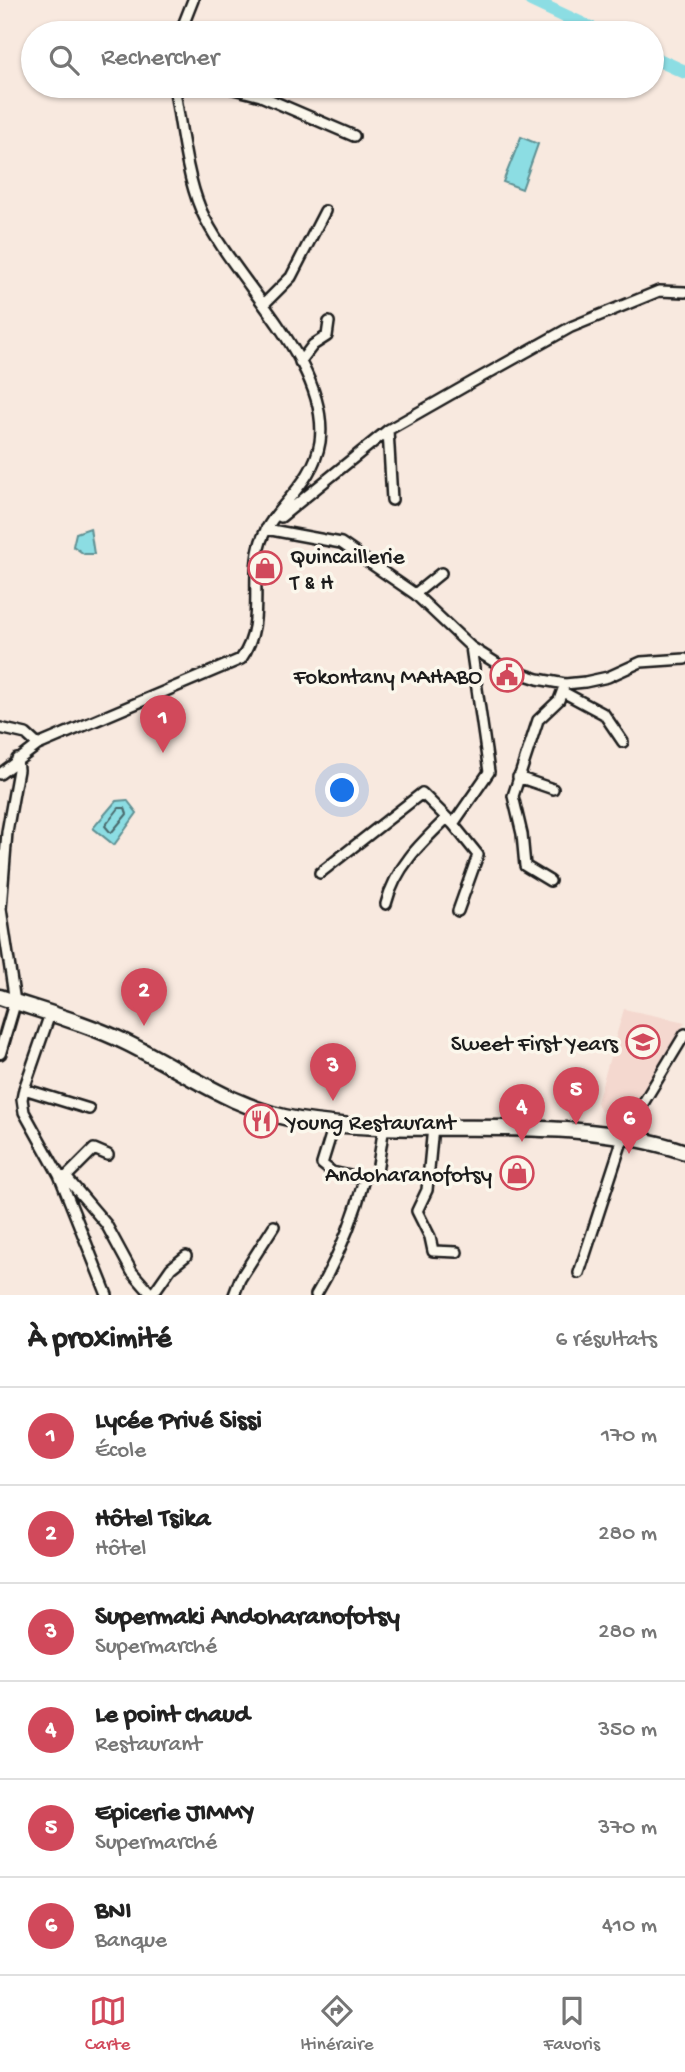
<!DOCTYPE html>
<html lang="fr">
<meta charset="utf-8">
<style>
:root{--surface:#fff;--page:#f2f2f2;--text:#222;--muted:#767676;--line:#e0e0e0;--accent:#d1495b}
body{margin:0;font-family:"Gochi Hand",sans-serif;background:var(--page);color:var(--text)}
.you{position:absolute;left:343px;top:791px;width:24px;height:24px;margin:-18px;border:5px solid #fff;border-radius:50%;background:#1a73e8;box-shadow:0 0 0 10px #1a73e833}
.badge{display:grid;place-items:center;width:46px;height:46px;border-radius:50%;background:var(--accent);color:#fff;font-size:23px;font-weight:700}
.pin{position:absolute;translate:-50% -58px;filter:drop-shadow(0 2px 4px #0008)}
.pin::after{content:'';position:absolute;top:37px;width:24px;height:21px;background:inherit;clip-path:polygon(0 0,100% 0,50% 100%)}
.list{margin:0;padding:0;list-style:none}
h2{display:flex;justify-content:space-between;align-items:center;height:91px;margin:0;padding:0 28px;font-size:30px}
h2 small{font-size:23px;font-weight:400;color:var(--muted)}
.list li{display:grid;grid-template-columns:46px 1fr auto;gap:21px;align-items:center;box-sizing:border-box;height:98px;padding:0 28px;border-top:2px solid var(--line)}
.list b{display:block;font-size:26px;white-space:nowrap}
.list p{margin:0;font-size:23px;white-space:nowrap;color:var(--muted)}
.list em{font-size:23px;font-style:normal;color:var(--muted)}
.icon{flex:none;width:38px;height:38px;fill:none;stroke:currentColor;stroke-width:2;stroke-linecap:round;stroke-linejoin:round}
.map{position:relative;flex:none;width:685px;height:1295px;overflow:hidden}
.search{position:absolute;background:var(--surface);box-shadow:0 2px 5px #0004;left:21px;right:21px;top:21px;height:77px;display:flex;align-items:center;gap:18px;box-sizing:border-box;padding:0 24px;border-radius:38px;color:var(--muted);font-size:26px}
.sheet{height:679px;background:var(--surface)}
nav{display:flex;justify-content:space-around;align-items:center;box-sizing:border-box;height:98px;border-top:2px solid var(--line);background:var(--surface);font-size:19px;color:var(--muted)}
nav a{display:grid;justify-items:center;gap:4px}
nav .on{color:var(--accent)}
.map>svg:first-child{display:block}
.built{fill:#f4d8cf}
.water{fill:#8cdde3;stroke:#5f9093;stroke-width:2}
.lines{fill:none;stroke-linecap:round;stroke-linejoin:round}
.shore{stroke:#49696c;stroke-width:2}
.river{stroke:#8cdde3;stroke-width:14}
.minor-casing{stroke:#1c1c1c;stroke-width:14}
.tertiary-casing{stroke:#1c1c1c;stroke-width:16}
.primary-casing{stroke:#1c1c1c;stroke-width:19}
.minor{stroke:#fbf7ec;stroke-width:9}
.tertiary{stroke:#fbf7ec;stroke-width:10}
.primary{stroke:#fbf7ec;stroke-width:14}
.labels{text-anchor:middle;stroke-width:7;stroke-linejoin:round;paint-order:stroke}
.poi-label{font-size:23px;fill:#1c1c1c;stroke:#fbf7ec;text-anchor:end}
</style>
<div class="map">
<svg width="685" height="1295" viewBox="0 0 685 1295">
<rect width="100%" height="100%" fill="#f8e9df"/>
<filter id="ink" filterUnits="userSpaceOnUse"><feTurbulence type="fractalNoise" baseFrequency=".0143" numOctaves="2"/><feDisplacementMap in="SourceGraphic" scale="14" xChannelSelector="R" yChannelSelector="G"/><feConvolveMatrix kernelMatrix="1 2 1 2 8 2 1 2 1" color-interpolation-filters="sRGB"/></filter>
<g filter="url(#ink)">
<path class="built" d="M624 1009 685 1022 637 1107 601 1112 597 1102Z"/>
<path class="water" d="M521 137 538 144 522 189 503 182Z
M90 528 94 554H84L73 546 76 533Z
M127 800 137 813 114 845 93 828 116 801Z"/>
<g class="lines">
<path class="shore" d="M119 808H125L127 814 111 833 105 826Z"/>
<path class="river" d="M531 0 601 33
M652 57 685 72"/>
<defs>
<path id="minor" d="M180 33 193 0
M222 86 261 96 354 136
M264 304 291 277 325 211
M300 362 313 345 327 336 329 322
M388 430 392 500
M281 517 388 430 474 381 571 327 659 291 685 292
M266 529 341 543 415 594 471 647 504 668 538 679 565 684 585 682 608 677 641 662 685 659
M415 594 441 573
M563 692 604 714 623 742
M0 728 26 734 38 745
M0 774 38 745 241 659C267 623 248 581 261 541 274 505 313 486 320 442 331 363 231 278 201 210 186 175 181 124 174 86
M518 777 553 789
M320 873 422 793 453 824
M550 881 525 866 522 834 513 796 538 720 559 700 565 684
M386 904C395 868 420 844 446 819
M458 911 478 855 453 824 489 772 471 647
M15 1002 1 909 7 832 18 770 17 759
M50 1014 24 1089 22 1099 24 1112 59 1175 107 1295
M24 1089 89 1109
M433 1127 427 1190 417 1211 430 1237 433 1251 457 1252
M377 1172 384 1126
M59 1175 66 1177 106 1224 132 1272 152 1295
M66 1177 94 1149 108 1155
M579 1273 624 1135 685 1034
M152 1295 171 1268 186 1256
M234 1295 240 1279 274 1226
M316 1295C338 1258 353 1222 364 1179L332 1172 322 1164 334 1125"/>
<path id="tertiary" d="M0 1053 15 1002"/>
<path id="primary" d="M0 997C41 1011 86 1023 125 1042 185 1071 232 1109 299 1120 425 1140 563 1110 685 1152"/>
</defs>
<use href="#minor" class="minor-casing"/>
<use href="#tertiary" class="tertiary-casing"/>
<use href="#primary" class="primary-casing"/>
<use href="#minor" class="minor"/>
<use href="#tertiary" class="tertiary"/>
<use href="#primary" class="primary"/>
</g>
</g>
<defs>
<symbol id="shop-ring" viewBox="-11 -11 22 22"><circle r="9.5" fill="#fbf7ec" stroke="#d1495b" stroke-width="1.5"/><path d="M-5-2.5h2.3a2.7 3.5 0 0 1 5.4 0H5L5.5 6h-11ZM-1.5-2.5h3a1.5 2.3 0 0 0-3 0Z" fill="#d1495b"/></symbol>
<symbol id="civic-ring" viewBox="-11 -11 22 22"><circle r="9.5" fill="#fbf7ec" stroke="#d1495b" stroke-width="1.5"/><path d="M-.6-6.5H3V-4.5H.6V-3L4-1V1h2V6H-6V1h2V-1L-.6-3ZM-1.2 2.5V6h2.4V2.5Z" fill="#d1495b"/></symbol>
<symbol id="school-ring" viewBox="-11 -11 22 22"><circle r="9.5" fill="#fbf7ec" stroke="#d1495b" stroke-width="1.5"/><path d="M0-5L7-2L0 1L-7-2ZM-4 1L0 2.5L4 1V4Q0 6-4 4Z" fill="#d1495b"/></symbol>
<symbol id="restaurant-ring" viewBox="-11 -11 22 22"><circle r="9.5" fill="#fbf7ec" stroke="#d1495b" stroke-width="1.5"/><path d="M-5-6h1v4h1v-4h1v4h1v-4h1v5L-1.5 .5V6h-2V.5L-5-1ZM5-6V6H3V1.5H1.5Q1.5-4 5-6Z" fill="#d1495b"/></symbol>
</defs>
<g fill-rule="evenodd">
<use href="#shop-ring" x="246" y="549" width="38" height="38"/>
<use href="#civic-ring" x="488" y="656" width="38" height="38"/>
<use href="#school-ring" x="624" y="1023" width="38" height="38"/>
<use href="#restaurant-ring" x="242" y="1102" width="38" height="38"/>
<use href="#shop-ring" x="498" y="1154" width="38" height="38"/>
</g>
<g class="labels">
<g class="poi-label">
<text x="290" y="563" text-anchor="start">Quincaillerie<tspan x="290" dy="26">T &amp; H</tspan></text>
<text x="482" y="683">Fokontany MAHABO</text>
<text x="618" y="1050">Sweet First Years</text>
<text x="286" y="1129" text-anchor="start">Young Restaurant</text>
<text x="492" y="1181">Andoharanofotsy</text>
</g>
</g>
</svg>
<div class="you"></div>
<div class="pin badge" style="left:163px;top:753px">1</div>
<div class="pin badge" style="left:144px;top:1026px">2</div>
<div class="pin badge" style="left:333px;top:1101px">3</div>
<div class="pin badge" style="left:522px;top:1142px">4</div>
<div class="pin badge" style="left:576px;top:1125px">5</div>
<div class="pin badge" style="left:629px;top:1154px">6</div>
<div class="search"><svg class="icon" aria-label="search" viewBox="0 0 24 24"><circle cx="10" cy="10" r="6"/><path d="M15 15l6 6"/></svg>Rechercher</div>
</div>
<section class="sheet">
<h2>À proximité<small>6 résultats</small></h2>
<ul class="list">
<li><span class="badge">1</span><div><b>Lycée Privé Sissi</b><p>École</p></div><em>170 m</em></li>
<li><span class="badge">2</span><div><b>Hôtel Tsika</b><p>Hôtel</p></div><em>280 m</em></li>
<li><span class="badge">3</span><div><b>Supermaki Andoharanofotsy</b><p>Supermarché</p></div><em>280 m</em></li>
<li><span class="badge">4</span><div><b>Le point chaud</b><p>Restaurant</p></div><em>350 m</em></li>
<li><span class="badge">5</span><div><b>Epicerie JIMMY</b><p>Supermarché</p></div><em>370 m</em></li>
<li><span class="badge">6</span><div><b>BNI</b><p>Banque</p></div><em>410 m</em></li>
</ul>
</section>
<nav>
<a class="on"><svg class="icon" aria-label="map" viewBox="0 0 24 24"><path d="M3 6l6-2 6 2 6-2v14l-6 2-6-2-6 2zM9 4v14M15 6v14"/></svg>Carte</a>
<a><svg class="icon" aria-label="directions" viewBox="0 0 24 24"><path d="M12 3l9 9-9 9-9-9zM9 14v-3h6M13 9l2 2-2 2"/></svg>Itinéraire</a>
<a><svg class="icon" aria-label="saved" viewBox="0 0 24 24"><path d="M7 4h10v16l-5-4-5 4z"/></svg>Favoris</a>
</nav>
